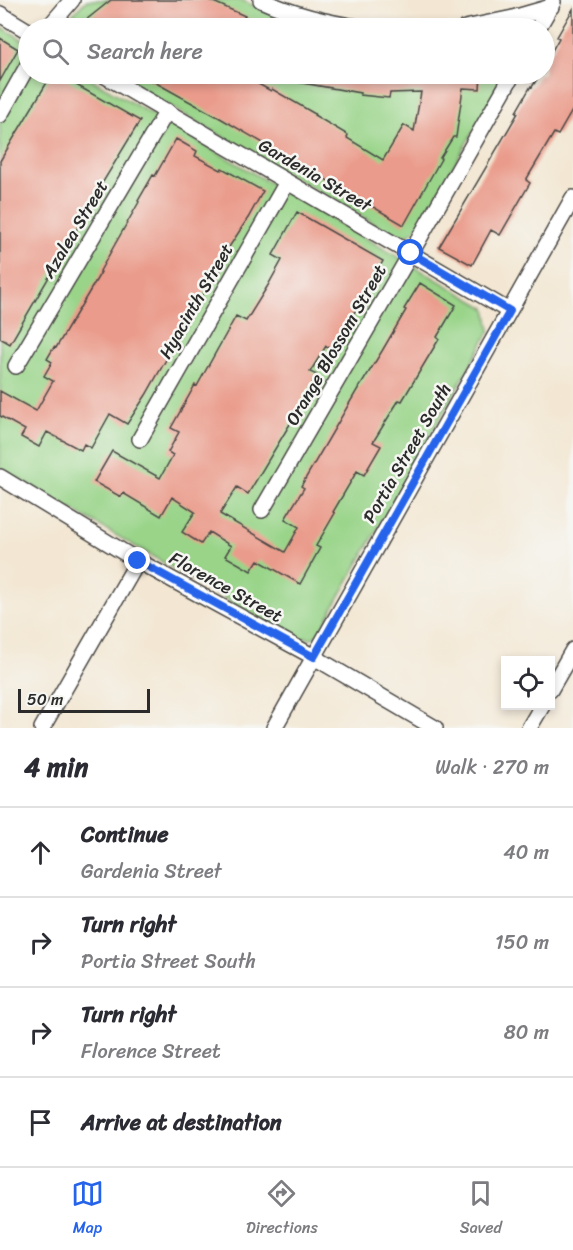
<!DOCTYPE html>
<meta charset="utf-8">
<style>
:root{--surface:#fff;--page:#f2f2f3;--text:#2b2b33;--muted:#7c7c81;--line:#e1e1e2;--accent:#2563eb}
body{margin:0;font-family:Sriracha,sans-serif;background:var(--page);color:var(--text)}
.controls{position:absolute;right:18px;bottom:18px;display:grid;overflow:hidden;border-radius:0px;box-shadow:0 3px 9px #0003}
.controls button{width:54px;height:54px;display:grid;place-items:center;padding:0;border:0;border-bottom:2px solid var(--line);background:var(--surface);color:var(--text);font:30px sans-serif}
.scale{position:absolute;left:18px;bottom:15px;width:132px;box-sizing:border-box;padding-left:6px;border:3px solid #2b2b2b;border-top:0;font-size:16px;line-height:21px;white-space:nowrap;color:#2b2b2b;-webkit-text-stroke:4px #f6f6f2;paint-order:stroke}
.stop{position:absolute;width:18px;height:18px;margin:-14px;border:4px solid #2563eb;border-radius:50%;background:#fff}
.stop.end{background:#2563eb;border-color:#fff;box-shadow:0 2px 6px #0008}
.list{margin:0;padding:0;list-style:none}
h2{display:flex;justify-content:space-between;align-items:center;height:78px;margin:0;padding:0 24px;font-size:26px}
h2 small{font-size:20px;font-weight:400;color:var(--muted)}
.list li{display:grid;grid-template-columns:39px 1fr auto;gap:18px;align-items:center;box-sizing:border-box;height:90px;padding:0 24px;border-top:2px solid var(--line)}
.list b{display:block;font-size:22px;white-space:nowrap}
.list p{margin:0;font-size:20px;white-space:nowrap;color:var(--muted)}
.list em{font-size:20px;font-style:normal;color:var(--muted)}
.icon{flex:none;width:33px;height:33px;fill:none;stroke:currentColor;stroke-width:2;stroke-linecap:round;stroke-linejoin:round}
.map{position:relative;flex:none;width:573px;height:728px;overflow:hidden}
.search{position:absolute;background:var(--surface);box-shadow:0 3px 9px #0003;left:18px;right:18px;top:18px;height:66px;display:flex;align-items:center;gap:15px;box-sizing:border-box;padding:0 21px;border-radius:33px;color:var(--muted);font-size:22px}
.sheet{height:438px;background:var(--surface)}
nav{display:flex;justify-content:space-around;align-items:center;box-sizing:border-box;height:84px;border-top:2px solid var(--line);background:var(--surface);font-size:16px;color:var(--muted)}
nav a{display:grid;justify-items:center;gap:3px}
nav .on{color:var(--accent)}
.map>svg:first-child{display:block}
.green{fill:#99d489;stroke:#62805a;stroke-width:1.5}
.building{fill:#ea9b8b}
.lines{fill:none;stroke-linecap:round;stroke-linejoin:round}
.street-casing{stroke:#494744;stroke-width:18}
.street{stroke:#fff;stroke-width:15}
.route{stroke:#2563eb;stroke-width:8}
.labels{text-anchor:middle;stroke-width:5;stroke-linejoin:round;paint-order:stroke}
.street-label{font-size:18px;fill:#2b2b2b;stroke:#f6f6f2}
</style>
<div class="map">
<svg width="573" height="728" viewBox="0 0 573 728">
<rect width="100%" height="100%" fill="#f6f6f2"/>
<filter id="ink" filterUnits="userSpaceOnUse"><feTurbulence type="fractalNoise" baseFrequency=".0167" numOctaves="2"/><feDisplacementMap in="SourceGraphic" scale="12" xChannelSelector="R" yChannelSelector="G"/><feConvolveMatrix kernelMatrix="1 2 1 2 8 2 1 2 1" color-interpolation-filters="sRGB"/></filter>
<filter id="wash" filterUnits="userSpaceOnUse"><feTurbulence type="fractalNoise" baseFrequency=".008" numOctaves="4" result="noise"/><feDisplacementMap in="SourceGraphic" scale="24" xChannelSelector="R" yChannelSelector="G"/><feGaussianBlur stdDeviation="1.35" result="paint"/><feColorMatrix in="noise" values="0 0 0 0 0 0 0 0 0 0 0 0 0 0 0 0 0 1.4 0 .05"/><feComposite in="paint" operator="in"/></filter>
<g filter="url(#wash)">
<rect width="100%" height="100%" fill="#f3e7d3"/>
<path class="green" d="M87 0H241L289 21 314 28H64L68 19Z
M0 26 28 43V74H82L486 308 490 330 320 631 317 635 310 639 305 637 303 640 290 636 0 468Z
M114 74H506L419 226C412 233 406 238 396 236Z"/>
<g id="blocks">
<path class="building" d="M111 0H209L245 16 244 17 270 26V28H181L160 26 150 28H76Z
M573 9V109L558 135 554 133 526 180 530 183 500 235 491 230 472 265 439 247 518 113 516 112 531 86 532 87 540 74H544V65L559 38 557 37Z
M0 38 18 49 0 81Z
M52 74H57L140 121 98 190 85 215 10 344 0 338V161Z
M140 74H240L271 91 272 89 315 114 314 115 348 135 347 138 383 160 404 125 414 131 421 92 390 93 389 98 360 95V93L291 81V74H481L480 89 463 88 456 137H453L440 158 441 159 404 225 220 118 194 104Z
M176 139 197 151 195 156 221 170 222 168 263 191 248 218 218 264 223 266 209 290 206 289 146 395 127 424 110 414 91 448 84 444 81 450 47 432 39 447 21 437 25 430 0 416V391L36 411 53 381 44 376 52 362 47 359 54 347 56 348 101 272 100 271 114 246 139 202 138 201 153 175 155 176Z
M297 212 383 261 333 350 326 346 310 372 317 375 298 408 299 409 248 494 237 487 220 514 285 552 299 527 285 519 304 488 301 486 360 385H361L382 351 406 310 404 309 420 283 456 305 437 337 439 339 402 401 399 400 373 442 381 446 364 475 357 471 333 512 335 513 316 546 320 548 300 584 258 560 251 571 225 556 231 546 209 532 201 544 182 532 195 512 172 497 161 516 123 493 121 497 94 482 112 451 160 478 173 455 168 452 179 432 171 428 195 385 197 386 236 316 246 321 267 287 282 260 273 255Z"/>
</g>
</g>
<g filter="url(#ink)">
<use href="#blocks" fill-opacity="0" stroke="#494744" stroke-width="1.5"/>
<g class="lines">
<defs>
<path id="street" d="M261 0C294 15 328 23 363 28
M0 14 28 31
M50 28 54 21 72 0
M465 28 513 18 551 7
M538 28 553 2
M102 74 509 311
M0 115 28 65
M16 366 167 111
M140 439 287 182
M0 477 138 561 314 657 435 728
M262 510 411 253 513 74
M550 690 573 650
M42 728 138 561
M274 728 573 198
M529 728 542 706"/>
</defs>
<use href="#street" class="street-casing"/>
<use href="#street" class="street"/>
</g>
</g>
<g class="lines" filter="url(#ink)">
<path class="route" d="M138 561 314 657 510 311 411 253"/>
</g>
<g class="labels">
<g class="street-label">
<text transform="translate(315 175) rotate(30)" y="6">Gardenia Street</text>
<text transform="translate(75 229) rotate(-59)" y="6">Azalea Street</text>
<text transform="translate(196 301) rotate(-60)" y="6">Hyacinth Street</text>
<text transform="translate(336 345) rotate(-60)" y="6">Orange Blossom Street</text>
<text transform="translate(407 453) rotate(-60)" y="6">Portia Street South</text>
<text transform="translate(226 587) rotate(29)" y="6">Florence Street</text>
</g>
</g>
</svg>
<div class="controls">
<button><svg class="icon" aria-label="locate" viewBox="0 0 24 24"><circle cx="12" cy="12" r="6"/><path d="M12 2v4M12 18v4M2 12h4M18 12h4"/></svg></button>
</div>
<div class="scale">50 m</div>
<div class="stop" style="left:411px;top:253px"></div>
<div class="stop end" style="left:138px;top:561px"></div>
<div class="search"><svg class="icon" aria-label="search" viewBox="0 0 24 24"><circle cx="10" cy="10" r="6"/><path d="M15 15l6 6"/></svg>Search here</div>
</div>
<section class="sheet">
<h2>4 min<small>Walk · 270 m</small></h2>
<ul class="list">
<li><svg class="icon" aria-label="ahead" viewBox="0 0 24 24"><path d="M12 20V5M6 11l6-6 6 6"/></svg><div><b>Continue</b><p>Gardenia Street</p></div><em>40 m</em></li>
<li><svg class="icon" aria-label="right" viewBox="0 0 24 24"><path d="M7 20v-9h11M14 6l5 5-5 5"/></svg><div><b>Turn right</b><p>Portia Street South</p></div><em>150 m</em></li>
<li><svg class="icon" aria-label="right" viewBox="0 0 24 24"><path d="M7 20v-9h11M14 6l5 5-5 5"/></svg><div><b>Turn right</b><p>Florence Street</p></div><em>80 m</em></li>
<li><svg class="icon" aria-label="arrive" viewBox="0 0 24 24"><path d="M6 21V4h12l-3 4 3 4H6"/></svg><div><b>Arrive at destination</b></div></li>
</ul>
</section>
<nav>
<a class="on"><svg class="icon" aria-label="map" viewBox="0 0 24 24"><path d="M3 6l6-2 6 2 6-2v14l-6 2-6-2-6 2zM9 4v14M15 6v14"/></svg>Map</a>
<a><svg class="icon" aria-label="directions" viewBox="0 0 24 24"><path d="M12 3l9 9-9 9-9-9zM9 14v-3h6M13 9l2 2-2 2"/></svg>Directions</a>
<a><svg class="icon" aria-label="saved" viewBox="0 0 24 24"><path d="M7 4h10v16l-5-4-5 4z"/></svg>Saved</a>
</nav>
